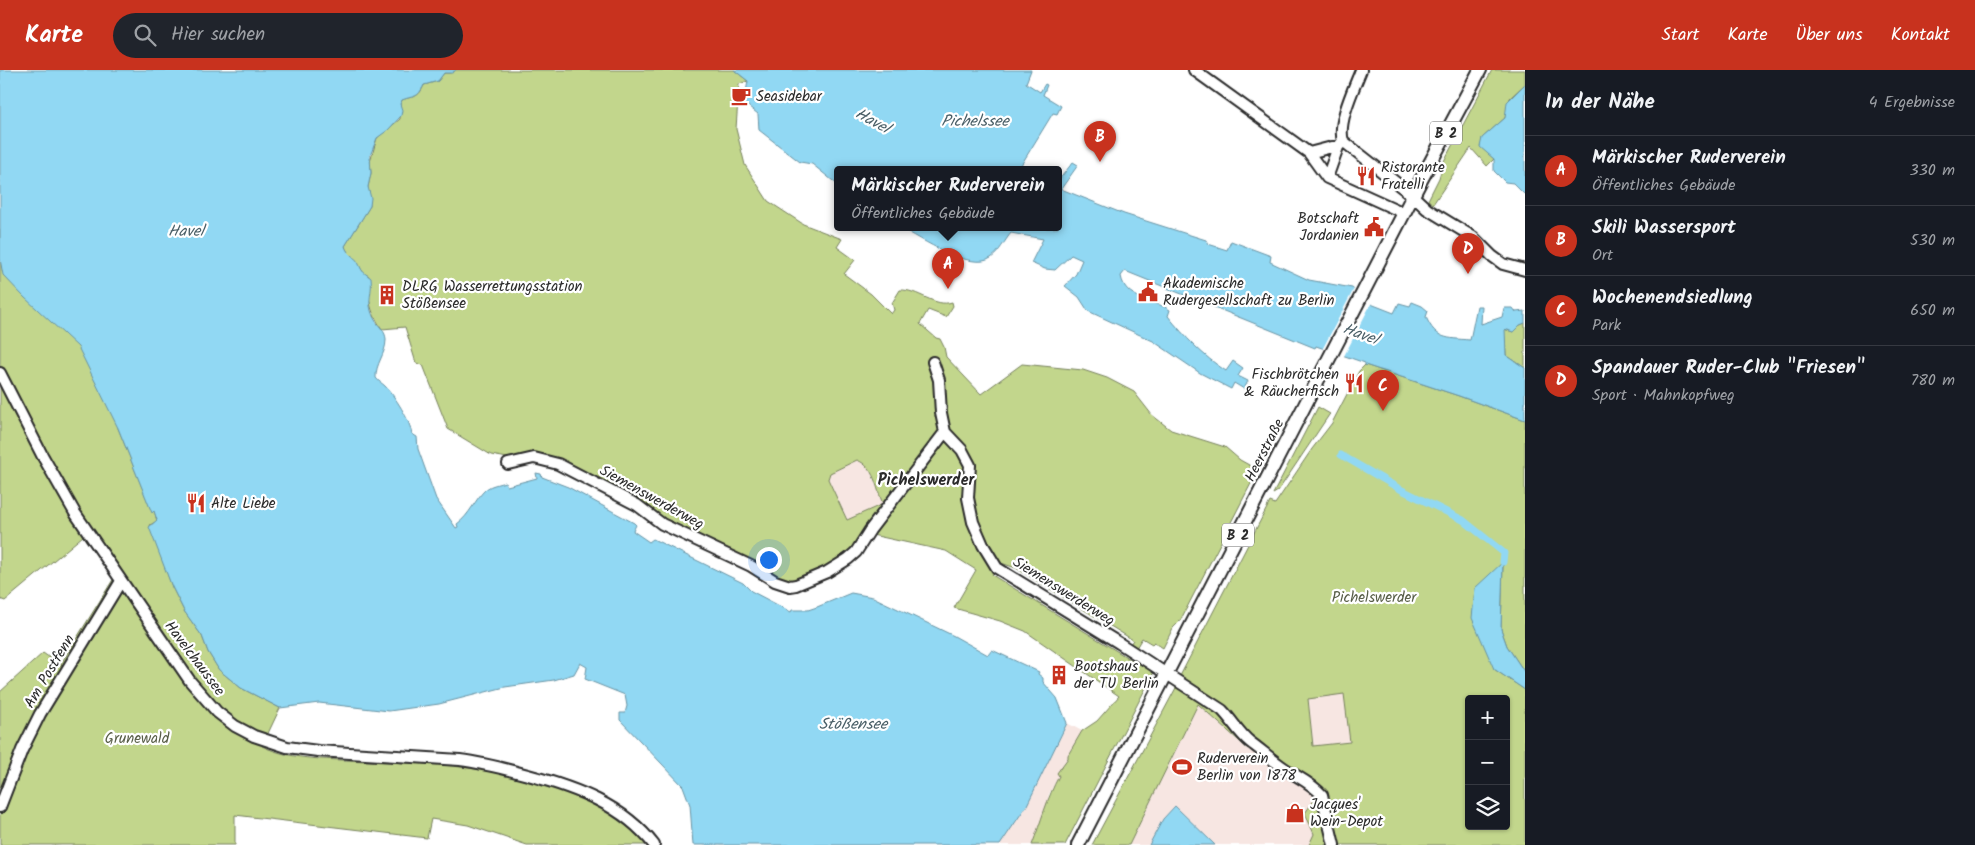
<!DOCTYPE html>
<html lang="de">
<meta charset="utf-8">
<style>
:root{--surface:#171b24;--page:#20242c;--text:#f1f3f6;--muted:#9ea1a6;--line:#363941;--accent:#c8321e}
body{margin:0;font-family:Kalam,sans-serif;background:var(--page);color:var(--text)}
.controls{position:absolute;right:15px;bottom:15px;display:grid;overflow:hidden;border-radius:5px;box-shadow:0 1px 4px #0004}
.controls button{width:45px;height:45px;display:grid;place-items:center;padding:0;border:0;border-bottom:1px solid var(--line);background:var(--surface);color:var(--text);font:25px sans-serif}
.you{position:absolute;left:768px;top:489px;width:18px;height:18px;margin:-12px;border:4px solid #fff;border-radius:50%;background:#1a73e8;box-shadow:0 0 0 8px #1a73e833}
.badge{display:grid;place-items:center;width:32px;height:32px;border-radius:50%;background:var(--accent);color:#fff;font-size:16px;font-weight:700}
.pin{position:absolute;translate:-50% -41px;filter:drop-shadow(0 1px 2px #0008)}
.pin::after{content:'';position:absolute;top:26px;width:18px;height:15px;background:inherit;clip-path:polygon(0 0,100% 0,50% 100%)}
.popup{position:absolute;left:834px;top:96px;width:228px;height:65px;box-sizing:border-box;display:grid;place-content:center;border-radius:5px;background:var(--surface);filter:drop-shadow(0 1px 4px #0005);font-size:16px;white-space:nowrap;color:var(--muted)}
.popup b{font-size:19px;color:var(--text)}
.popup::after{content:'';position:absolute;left:50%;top:100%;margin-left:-10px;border:10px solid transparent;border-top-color:var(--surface)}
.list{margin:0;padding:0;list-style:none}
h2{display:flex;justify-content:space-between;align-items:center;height:65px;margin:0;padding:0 20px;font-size:21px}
h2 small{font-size:16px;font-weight:400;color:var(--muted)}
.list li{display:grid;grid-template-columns:32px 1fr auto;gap:15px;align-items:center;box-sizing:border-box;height:70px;padding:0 20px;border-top:1px solid var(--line)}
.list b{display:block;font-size:19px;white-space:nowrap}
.list p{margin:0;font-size:16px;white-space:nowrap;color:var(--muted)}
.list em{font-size:16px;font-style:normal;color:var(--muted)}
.icon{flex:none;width:28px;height:28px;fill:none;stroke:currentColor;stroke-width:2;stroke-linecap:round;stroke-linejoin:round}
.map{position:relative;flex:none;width:1525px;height:775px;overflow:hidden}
header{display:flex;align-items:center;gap:30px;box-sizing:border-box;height:70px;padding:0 25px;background:var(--accent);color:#fff}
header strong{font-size:24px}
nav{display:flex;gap:28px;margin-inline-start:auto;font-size:18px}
.search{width:350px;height:45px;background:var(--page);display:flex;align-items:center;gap:12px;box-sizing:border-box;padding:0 18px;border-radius:28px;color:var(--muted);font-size:19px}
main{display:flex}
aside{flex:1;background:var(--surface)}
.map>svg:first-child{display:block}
.built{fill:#f7e6e2}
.green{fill:#c2d68c;stroke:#76805c;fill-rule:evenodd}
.water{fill:#91d8f3;stroke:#6893a3}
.pier{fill:#fff}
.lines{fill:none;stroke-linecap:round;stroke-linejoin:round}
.canal{stroke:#91d8f3;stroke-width:7}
.minor-casing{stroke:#2b2b2b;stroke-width:14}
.major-casing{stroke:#2b2b2b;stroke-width:16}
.minor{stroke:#fff;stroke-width:10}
.major{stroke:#fff;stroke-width:12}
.labels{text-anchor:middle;stroke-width:4.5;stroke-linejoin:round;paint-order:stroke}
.shield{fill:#fff;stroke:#6b6b6b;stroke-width:1}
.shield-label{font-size:14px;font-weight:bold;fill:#2b2b2b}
.poi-label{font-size:15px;fill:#2b2b2b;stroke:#fff;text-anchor:start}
.street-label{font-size:15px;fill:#2b2b2b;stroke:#fff}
.park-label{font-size:15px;fill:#585e48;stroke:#fff}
.water-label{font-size:16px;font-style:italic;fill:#4a5f67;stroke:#fff}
.neighbourhood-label{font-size:16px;font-weight:bold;fill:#2b2b2b;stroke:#fff}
</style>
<header>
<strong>Karte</strong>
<div class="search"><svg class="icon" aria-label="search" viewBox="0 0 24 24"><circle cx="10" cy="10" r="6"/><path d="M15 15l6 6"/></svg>Hier suchen</div>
<nav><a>Start</a><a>Karte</a><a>Über uns</a><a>Kontakt</a></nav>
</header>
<main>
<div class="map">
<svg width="1525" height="775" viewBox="0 0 1525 775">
<rect width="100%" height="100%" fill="#fff"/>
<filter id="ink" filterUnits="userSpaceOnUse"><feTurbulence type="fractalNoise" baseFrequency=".02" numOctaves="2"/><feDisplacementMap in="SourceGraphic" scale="10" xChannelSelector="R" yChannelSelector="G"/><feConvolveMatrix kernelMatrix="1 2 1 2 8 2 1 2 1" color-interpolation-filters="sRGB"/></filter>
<g filter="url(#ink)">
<path class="built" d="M857 390 868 396 880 424 883 434 847 450 828 409 830 403Z
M1344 624 1350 672 1313 676 1308 628Z
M1198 634 1247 679 1249 670 1318 724 1315 764 1309 775H1215L1175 736 1163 749 1149 775H1129Z
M1067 653 1082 661 1068 685V688L1057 703 1059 706 1049 724 1047 736 1032 775H1000L1027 735Z"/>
<path class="green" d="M456 0H734L748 11 739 14 736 59 745 95 768 131 803 154 842 169 837 177 855 190 844 204 871 224 891 244 894 240 892 233 900 220C918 219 935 238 952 232L953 236 946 247 928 240 920 254 936 268 940 269 944 277 946 287 981 324 1022 294 1083 300 1107 308 1134 322 1152 345 1171 360 1225 377 1240 390 1258 400 1180 551 1173 558 1163 578 1154 572 1152 574 1142 568 1136 578 1130 574 1133 570 1016 498 1001 493 992 505 1133 591 1136 588 1155 600 1065 775H1032C1041 752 1047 728 1059 706L1057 703 1068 688V685L1082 661 1097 651 1119 626 1025 561 1000 551 954 538 976 500 946 481 872 465 856 487 793 518 644 443 558 397 491 385 448 359 423 295 416 293 405 257 382 259C369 240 368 229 369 206 362 203 362 200 358 194 354 187 347 184 345 176L370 136 368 117 371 103 370 92 377 68 400 49V34L402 30C415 25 418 29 424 15L438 11 444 3H450ZM857 390C875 397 876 418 883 434L847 450 828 409 830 403Z
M1492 0H1525V14L1510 28 1507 36V41L1505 48 1482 68 1481 77 1494 89 1487 96 1471 78 1433 134 1428 130 1439 108 1444 91Z
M0 159 123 317 118 358 152 442 154 440 157 451 150 455 172 517 184 541 202 566 208 582 219 600 241 618 280 638 262 676C293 691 332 689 366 691 398 693 430 693 461 697 517 704 612 728 647 775H527L468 755 431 749 427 768 235 745V775H0V622L43 583 60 595 114 508 83 466 5 531 0 529Z
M1525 253V298L1506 285 1504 259 1513 262 1520 255Z
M1365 295 1459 326 1525 350V603L1507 576 1501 559 1503 493 1494 599 1525 620V775H1309L1314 764 1305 743 1318 725 1248 671V679L1198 634 1129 775H1092L1178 614 1179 608 1270 432 1275 434 1312 379 1332 353 1359 301ZM1344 624 1350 672 1313 676 1308 629ZM1469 629H1506V756H1469Z
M1318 337 1330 344 1329 345 1278 421 1273 424Z"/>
<path class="water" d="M0 0H456L452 3H444L438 11 424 15C417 29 415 25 402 30L400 34 402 40 401 46 388 60 377 68 370 86 371 103 368 117 371 128 370 136 345 176C347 184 354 186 358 192 363 203 361 200 371 208 373 225 365 232 375 250 379 257 386 261 386 270 386 284 375 294 376 308 379 312 382 313 385 316 395 326 410 350 412 364L417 367 418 379 436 429 456 458 458 457 457 454C470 445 475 429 486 419 491 415 499 414 505 412L507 416 537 408 536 403 541 404 542 407 568 417 634 453 636 455 633 461 649 472 653 469 743 513 751 521 791 542 792 540H808L817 537 851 523 873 527 954 566 988 585 992 580 1039 602 1038 604 1043 608V612L1057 628 1067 653 1027 735 1000 775H693L690 735 683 716 620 650V643H625L627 636 625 625 585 609 587 597 580 593 574 604 554 610 505 617 439 634 389 641 319 633 280 638 241 618 219 600 208 582 202 566 184 541 172 517 149 457 157 450 154 441 152 443 118 358 78 277 24 227 3 205 0 189Z
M734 0H1031L1026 13 1040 22 1045 14 1047 15 1043 25 1061 36 1057 44 1053 43 1018 100H838V115L812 94 800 92 759 60 758 44 744 33 748 11Z
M1525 14V125L1513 113 1505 112 1494 101V89L1480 77 1482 68 1505 48 1507 32Z
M1073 92 1078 95 1061 119 1124 144 1206 170 1208 174 1227 180 1231 171 1271 186 1270 192 1309 210 1352 218 1371 234 1394 243 1399 233 1410 236 1412 232 1422 236 1428 241 1426 247C1436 270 1447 268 1470 270L1477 236H1482L1481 254 1502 247 1504 238H1513L1516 242 1525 241V253L1520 255 1513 262 1505 259 1506 285 1525 298V350L1459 326 1365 295V293L1316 276 1315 278 1125 201 1121 206C1125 230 1153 229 1170 240L1168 246C1185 267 1203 286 1226 301L1233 291 1243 298 1238 306 1248 311 1244 319 1234 313 1231 319 1200 303 1153 271 1088 241 1079 227 1065 216 1076 204 1082 190 1071 185 1055 200 1045 199 1031 193 1043 169 1011 163C1005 170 999 183 991 188 971 202 920 168 901 158H1058V111Z
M1503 492 1501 559 1507 576 1525 603V620L1494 599 1472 548 1475 518Z
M1175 736 1215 775H1149L1163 749Z"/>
<path class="pier" d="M1355 217 1372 232 1343 288 1322 280Z"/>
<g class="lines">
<path class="canal" d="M1341 385 1400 419 1463 450 1504 483 1503 492"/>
<defs>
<path id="minor" d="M1194 0 1309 83 1327 108 1404 143
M1361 0C1354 18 1337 53 1343 71L1413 126 1427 139 1473 167 1492 186 1503 194 1525 200
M1309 83 1332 77H1338
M1327 108 1338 77 1343 71
M933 292 939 310 941 343 945 362 962 380 970 395 968 428 973 452 983 475 997 498 1119 573 1222 640C1232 650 1238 662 1250 672 1261 680 1272 690 1284 698 1297 707 1312 713 1322 725L1334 775
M0 303 42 385 75 443 190 611 217 642 235 656 254 666 287 677 318 681 460 690C483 693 506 699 528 705 576 718 623 735 654 775
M508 394 534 388 558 394 637 435 662 454 751 496 775 511 790 516 796 515 827 502 848 489 856 482 870 460 945 362
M0 737 22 680 40 644 121 511"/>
<path id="major" d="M1078 775 1421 110 1480 0"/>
</defs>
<use href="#minor" class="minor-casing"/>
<use href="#major" class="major-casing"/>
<use href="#minor" class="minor"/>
<use href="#major" class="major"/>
</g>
</g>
<defs>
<symbol id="cafe-bare" viewBox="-9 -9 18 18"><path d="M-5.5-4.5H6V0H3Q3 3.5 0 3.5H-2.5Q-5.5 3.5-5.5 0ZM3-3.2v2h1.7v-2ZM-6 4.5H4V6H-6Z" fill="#c8321e" stroke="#fff" stroke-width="2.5" paint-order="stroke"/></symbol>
<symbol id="restaurant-bare" viewBox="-9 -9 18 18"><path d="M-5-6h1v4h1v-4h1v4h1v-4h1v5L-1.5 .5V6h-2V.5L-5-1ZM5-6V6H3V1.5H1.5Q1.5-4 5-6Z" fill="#c8321e" stroke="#fff" stroke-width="2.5" paint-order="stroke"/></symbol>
<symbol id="civic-bare" viewBox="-9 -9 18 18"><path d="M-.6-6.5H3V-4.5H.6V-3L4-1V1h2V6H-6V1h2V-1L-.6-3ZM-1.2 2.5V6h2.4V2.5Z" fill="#c8321e" stroke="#fff" stroke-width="2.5" paint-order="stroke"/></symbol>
<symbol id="building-bare" viewBox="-9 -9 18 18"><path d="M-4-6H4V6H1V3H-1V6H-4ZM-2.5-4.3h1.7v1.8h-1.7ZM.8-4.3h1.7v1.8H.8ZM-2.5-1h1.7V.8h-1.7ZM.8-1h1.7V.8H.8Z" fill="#c8321e" stroke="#fff" stroke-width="2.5" paint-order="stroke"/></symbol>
<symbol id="stadium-bare" viewBox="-9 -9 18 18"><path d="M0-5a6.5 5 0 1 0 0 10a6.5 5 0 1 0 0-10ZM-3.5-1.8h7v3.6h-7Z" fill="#c8321e" stroke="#fff" stroke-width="2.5" paint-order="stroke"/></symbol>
<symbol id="shop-bare" viewBox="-9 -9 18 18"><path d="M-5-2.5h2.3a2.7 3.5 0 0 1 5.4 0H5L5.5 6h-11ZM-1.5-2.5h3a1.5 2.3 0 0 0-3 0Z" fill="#c8321e" stroke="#fff" stroke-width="2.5" paint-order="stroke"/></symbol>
</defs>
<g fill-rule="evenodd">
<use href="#cafe-bare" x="727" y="12" width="28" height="28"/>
<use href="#restaurant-bare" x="1352" y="92" width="28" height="28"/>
<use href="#civic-bare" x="1360" y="143" width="28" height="28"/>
<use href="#civic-bare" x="1134" y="208" width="28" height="28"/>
<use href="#building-bare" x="373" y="211" width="28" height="28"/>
<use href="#restaurant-bare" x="1340" y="299" width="28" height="28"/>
<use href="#restaurant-bare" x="182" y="419" width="28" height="28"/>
<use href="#building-bare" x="1045" y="591" width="28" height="28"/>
<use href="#stadium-bare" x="1168" y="683" width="28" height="28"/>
<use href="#shop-bare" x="1281" y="729" width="28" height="28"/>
</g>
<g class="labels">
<g class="shield">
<rect x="1430" y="51.5" width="32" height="23" rx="4"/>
<rect x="1222" y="453.5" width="32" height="23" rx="4"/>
</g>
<g class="shield-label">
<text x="1446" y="68">B 2</text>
<text x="1238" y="470">B 2</text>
</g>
<g class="poi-label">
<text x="756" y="31">Seasidebar</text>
<text x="1381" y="102">Ristorante<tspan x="1381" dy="17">Fratelli</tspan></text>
<text x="1359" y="153" text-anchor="end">Botschaft<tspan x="1359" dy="17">Jordanien</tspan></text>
<text x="1163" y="218">Akademische<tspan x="1163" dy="17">Rudergesellschaft zu Berlin</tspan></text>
<text x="402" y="221">DLRG Wasserrettungsstation<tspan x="402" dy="17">Stößensee</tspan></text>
<text x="1339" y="309" text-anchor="end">Fischbrötchen<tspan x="1339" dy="17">&amp; Räucherfisch</tspan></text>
<text x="211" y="438">Alte Liebe</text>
<text x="1074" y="601">Bootshaus<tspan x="1074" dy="17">der TU Berlin</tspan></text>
<text x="1197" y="693">Ruderverein<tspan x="1197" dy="17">Berlin von 1878</tspan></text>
<text x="1310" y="739">Jacques'<tspan x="1310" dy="17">Wein-Depot</tspan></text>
</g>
<g class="street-label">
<text transform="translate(1264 380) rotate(-63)" y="5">Heerstraße</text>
<text transform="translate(652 427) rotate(29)" y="5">Siemenswerderweg</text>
<text transform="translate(1064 521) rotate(32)" y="5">Siemenswerderweg</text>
<text transform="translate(195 588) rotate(53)" y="5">Havelchaussee</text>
<text transform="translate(49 601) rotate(-59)" y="5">Am Postfenn</text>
</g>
<g class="park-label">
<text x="1374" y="532">Pichelswerder</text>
<text x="137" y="673">Grunewald</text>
</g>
<g class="water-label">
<text transform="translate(873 50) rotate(29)" y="6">Havel</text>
<text x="975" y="56">Pichelssee</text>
<text x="186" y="166">Havel</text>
<text transform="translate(1361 263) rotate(20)" y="6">Havel</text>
<text x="853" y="659">Stößensee</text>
</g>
<g class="neighbourhood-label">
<text x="926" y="415">Pichelswerder</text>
</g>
</g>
</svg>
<div class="controls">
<button>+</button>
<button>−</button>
<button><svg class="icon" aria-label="layers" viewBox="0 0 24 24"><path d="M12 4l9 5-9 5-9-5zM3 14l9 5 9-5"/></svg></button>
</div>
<div class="you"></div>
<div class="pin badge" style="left:948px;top:219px">A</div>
<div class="popup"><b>Märkischer Ruderverein</b>Öffentliches Gebäude</div>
<div class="pin badge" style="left:1100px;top:92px">B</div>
<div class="pin badge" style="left:1383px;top:341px">C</div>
<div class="pin badge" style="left:1468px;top:204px">D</div>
</div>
<aside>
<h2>In der Nähe<small>4 Ergebnisse</small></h2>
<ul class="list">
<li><span class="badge">A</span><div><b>Märkischer Ruderverein</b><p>Öffentliches Gebäude</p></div><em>330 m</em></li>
<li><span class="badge">B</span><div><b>Skili Wassersport</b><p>Ort</p></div><em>530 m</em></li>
<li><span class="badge">C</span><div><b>Wochenendsiedlung</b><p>Park</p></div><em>650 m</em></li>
<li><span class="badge">D</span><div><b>Spandauer Ruder-Club &quot;Friesen&quot;</b><p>Sport · Mahnkopfweg</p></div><em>780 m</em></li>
</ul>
</aside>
</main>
